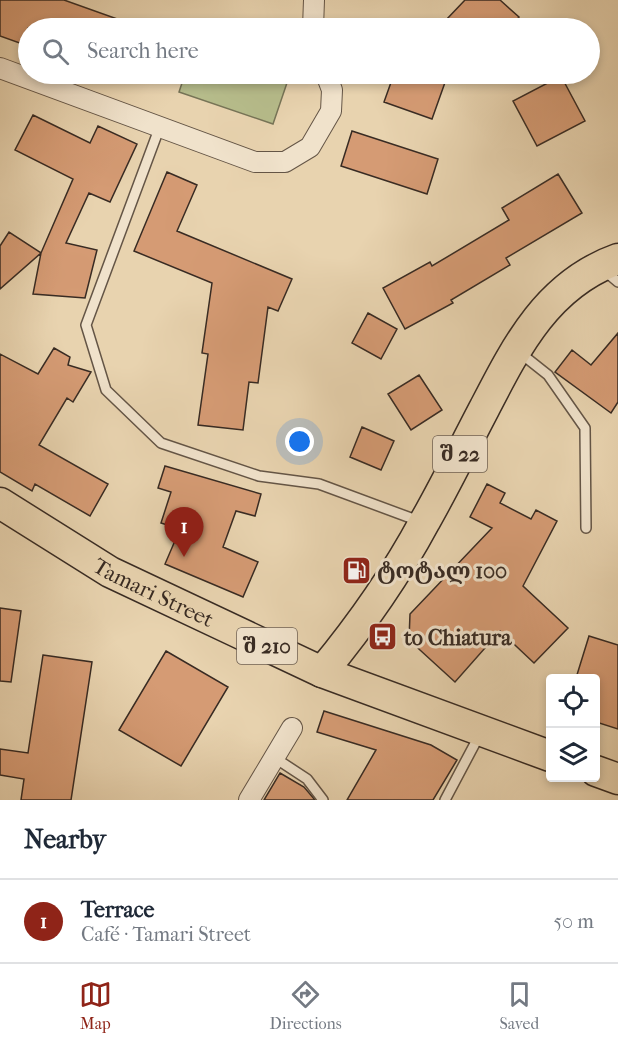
<!DOCTYPE html>
<meta charset="utf-8">
<style>
:root{--surface:#fff;--page:#f2f2f3;--text:#1f2937;--muted:#747a83;--line:#e0e1e3;--accent:#8f2418}
body{margin:0;font-family:"IM FELL French Canon","Noto Serif Georgian",serif;background:var(--page);color:var(--text)}
.controls{position:absolute;right:18px;bottom:18px;display:grid;overflow:hidden;border-radius:6px;box-shadow:0 3px 9px #0003}
.controls button{width:54px;height:54px;display:grid;place-items:center;padding:0;border:0;border-bottom:2px solid var(--line);background:var(--surface);color:var(--text);font:30px sans-serif}
.you{position:absolute;left:300px;top:442px;width:21px;height:21px;margin:-15px;border:4px solid #fff;border-radius:50%;background:#1a73e8;box-shadow:0 0 0 9px #1a73e833}
.badge{display:grid;place-items:center;width:39px;height:39px;border-radius:50%;background:var(--accent);color:#fff;font-size:20px;font-weight:700}
.pin{position:absolute;translate:-50% -50px;filter:drop-shadow(0 2px 3px #0008)}
.pin::after{content:'';position:absolute;top:32px;width:21px;height:18px;background:inherit;clip-path:polygon(0 0,100% 0,50% 100%)}
.list{margin:0;padding:0;list-style:none}
h2{display:flex;justify-content:space-between;align-items:center;height:78px;margin:0;padding:0 24px;font-size:26px}
h2 small{font-size:20px;font-weight:400;color:var(--muted)}
.list li{display:grid;grid-template-columns:39px 1fr auto;gap:18px;align-items:center;box-sizing:border-box;height:84px;padding:0 24px;border-top:2px solid var(--line)}
.list b{display:block;font-size:22px;white-space:nowrap}
.list p{margin:0;font-size:20px;white-space:nowrap;color:var(--muted)}
.list em{font-size:20px;font-style:normal;color:var(--muted)}
.icon{flex:none;width:33px;height:33px;fill:none;stroke:currentColor;stroke-width:2;stroke-linecap:round;stroke-linejoin:round}
.map{position:relative;flex:none;width:618px;height:800px;overflow:hidden}
.search{position:absolute;background:var(--surface);box-shadow:0 3px 9px #0003;left:18px;right:18px;top:18px;height:66px;display:flex;align-items:center;gap:15px;box-sizing:border-box;padding:0 21px;border-radius:33px;color:var(--muted);font-size:22px}
.sheet{height:162px;background:var(--surface)}
nav{display:flex;justify-content:space-around;align-items:center;box-sizing:border-box;height:84px;border-top:2px solid var(--line);background:var(--surface);font-size:16px;color:var(--muted)}
nav a{display:grid;justify-items:center;gap:3px}
nav .on{color:var(--accent)}
.map>svg:first-child{display:block}
.green{fill:#b6bc8b;stroke:#777457;stroke-width:1.5}
.building{fill:#d59b74;stroke:#382b23;stroke-width:1.5}
.lines{fill:none;stroke-linecap:round;stroke-linejoin:round}
.service-casing{stroke:#645546;stroke-width:12}
.minor-casing{stroke:#645546;stroke-width:22}
.primary-casing{stroke:#382b23;stroke-width:33}
.service{stroke:#f0e2cb;stroke-width:9}
.minor{stroke:#f0e2cb;stroke-width:20}
.primary{stroke:#e8d3af;stroke-width:30}
.labels{text-anchor:middle;stroke-width:6;stroke-linejoin:round;paint-order:stroke}
.shield{fill:#f0e2cb;stroke:#6f6255;stroke-width:1.5}
.shield-label{font-size:21px;font-weight:bold;fill:#382b23}
.poi-label{font-size:22px;font-weight:bold;fill:#382b23;stroke:#f0e2cb;text-anchor:start}
.street-label{font-size:22px;fill:#382b23;stroke:#f0e2cb}
</style>
<div class="map">
<svg width="618" height="800" viewBox="0 0 618 800">
<rect width="100%" height="100%" fill="#e8d3af"/>
<filter id="stains"><feTurbulence type="fractalNoise" baseFrequency=".00333" numOctaves="4"/><feColorMatrix values="0 0 0 0 .2 0 0 0 0 .09 0 0 0 0 .02 0 0 0 .5 -.17"/></filter>
<radialGradient id="worn" r=".72"><stop offset=".6" stop-color="#630" stop-opacity="0"/><stop offset="1" stop-color="#630" stop-opacity=".3"/></radialGradient>
<path class="green" d="M185 74H290L273 124 179 92Z"/>
<path class="building" d="M0 0H64L137 26V28H28V46L0 36Z
M465 0H500L519 17 509 28H456L446 20Z
M394 74H448L432 119 384 102Z
M561 76 585 121 537 146 513 101Z
M33 115 90 143 98 126 137 144 110 202 89 193 66 243 97 250 85 298 33 294 41 253 0 289V246L9 232 41 253 73 179 15 150Z
M352 131 438 159 427 194 341 166Z
M167 172 197 185 177 231 292 279 278 311 268 307 258 383 249 382 243 430 198 425 208 354 202 353 212 283 134 251Z
M558 174 582 213 506 258 510 265 451 300 453 303 405 329 383 288 430 262 432 266 509 220 502 208Z
M368 313 397 329 381 359 352 343Z
M618 333V402L611 413 555 372 572 350 591 365Z
M54 348 70 357 68 365 91 372 73 402 67 398 39 445 108 484 90 516 35 484 32 491 0 472V354L38 374Z
M419 375 442 410 411 430 388 394Z
M362 427 394 441 381 470 350 457Z
M165 466 261 494 255 516 236 511 223 547 258 562 243 597 165 564 180 529 161 523 171 492 158 488Z
M487 484 505 493 500 503 531 519 536 510 557 521 523 586 568 628 534 663 500 631 455 682 409 640 410 614 492 528 470 517Z
M346 569a10 10 0 1 1 20 0a10 10 0 1 1-20 0Z
M0 608 21 611 11 682 0 681Z
M589 636 618 645V729L596 722V678H576Z
M166 651 228 687 181 766 119 730Z
M43 655 92 662 71 800H21L24 779 0 775V749L28 753Z
M324 711 431 745 457 760 433 800H347L376 750 317 732Z
M280 773 304 787 315 800H264Z"/>
<g class="lines">
<defs>
<path id="service" d="M159 129 86 325 106 390 161 443 259 476 319 484 419 521
M605 271 618 282
M519 352 548 375 585 428 586 528
M275 758 307 779 323 800
M445 800 480 734"/>
<path id="minor" d="M313 28 314 0
M0 68 255 162H285L310 147 331 111 332 90 326 74
M249 800 292 728"/>
<g id="primary">
<path id="s1" d="M0 503 110 572 322 672 550 756"/>
<path d="M322 672C361 625 396 575 425 521 446 484 465 445 485 407 517 345 548 284 618 259"/>
<path d="M596 771 618 779"/>
</g>
</defs>
<use href="#service" class="service-casing"/>
<use href="#minor" class="minor-casing"/>
<use href="#primary" class="primary-casing"/>
<use href="#service" class="service"/>
<use href="#minor" class="minor"/>
<use href="#primary" class="primary"/>
</g>
<defs>
<symbol id="fuel-square" viewBox="-11 -11 22 22"><rect x="-9" y="-9" width="18" height="18" rx="4" fill="#8f2418" stroke="#f0e2cb"/><path d="M-5.5-6h7V0h2V4h1.3V-2.5L3-4.5l.8-.8L6-3V5H2.5V1h-1V6h-7ZM-4.2-4.7v3.2H.2V-4.7Z" fill="#fff"/></symbol>
<symbol id="bus-square" viewBox="-11 -11 22 22"><rect x="-9" y="-9" width="18" height="18" rx="4" fill="#8f2418" stroke="#f0e2cb"/><path d="M-5-6H5V4H4V6H2V4H-2V6H-4V4H-5ZM-3.5-4V0h7V-4ZM-3.5 1.2v1.5H-2V1.2ZM2 1.2v1.5H3.5V1.2Z" fill="#fff"/></symbol>
</defs>
<g fill-rule="evenodd">
<use href="#fuel-square" x="340" y="554" width="33" height="33"/>
<use href="#bus-square" x="366" y="620" width="33" height="33"/>
</g>
<g class="labels">
<g class="shield">
<rect x="433" y="436" width="54" height="36" rx="4.5"/>
<rect x="237" y="628" width="60" height="36" rx="4.5"/>
</g>
<g class="shield-label">
<text x="460" y="461">შ 22</text>
<text x="267" y="653">შ 210</text>
</g>
<g class="poi-label">
<text x="377" y="578">ტოტალ 100</text>
<text x="404" y="645">to Chiatura</text>
</g>
<g class="street-label">
<text dy="8" stroke="none"><textPath href="#s1" startOffset="178">Tamari Street</textPath></text>
</g>
</g>
<rect width="100%" height="100%" filter="url(#stains)"/>
<rect width="100%" height="100%" fill="url(#worn)"/>
</svg>
<div class="controls">
<button><svg class="icon" aria-label="locate" viewBox="0 0 24 24"><circle cx="12" cy="12" r="6"/><path d="M12 2v4M12 18v4M2 12h4M18 12h4"/></svg></button>
<button><svg class="icon" aria-label="layers" viewBox="0 0 24 24"><path d="M12 4l9 5-9 5-9-5zM3 14l9 5 9-5"/></svg></button>
</div>
<div class="you"></div>
<div class="pin badge" style="left:184px;top:557px">1</div>
<div class="search"><svg class="icon" aria-label="search" viewBox="0 0 24 24"><circle cx="10" cy="10" r="6"/><path d="M15 15l6 6"/></svg>Search here</div>
</div>
<section class="sheet">
<h2>Nearby<small></small></h2>
<ul class="list">
<li><span class="badge">1</span><div><b>Terrace</b><p>Café · Tamari Street</p></div><em>50 m</em></li>
</ul>
</section>
<nav>
<a class="on"><svg class="icon" aria-label="map" viewBox="0 0 24 24"><path d="M3 6l6-2 6 2 6-2v14l-6 2-6-2-6 2zM9 4v14M15 6v14"/></svg>Map</a>
<a><svg class="icon" aria-label="directions" viewBox="0 0 24 24"><path d="M12 3l9 9-9 9-9-9zM9 14v-3h6M13 9l2 2-2 2"/></svg>Directions</a>
<a><svg class="icon" aria-label="saved" viewBox="0 0 24 24"><path d="M7 4h10v16l-5-4-5 4z"/></svg>Saved</a>
</nav>
